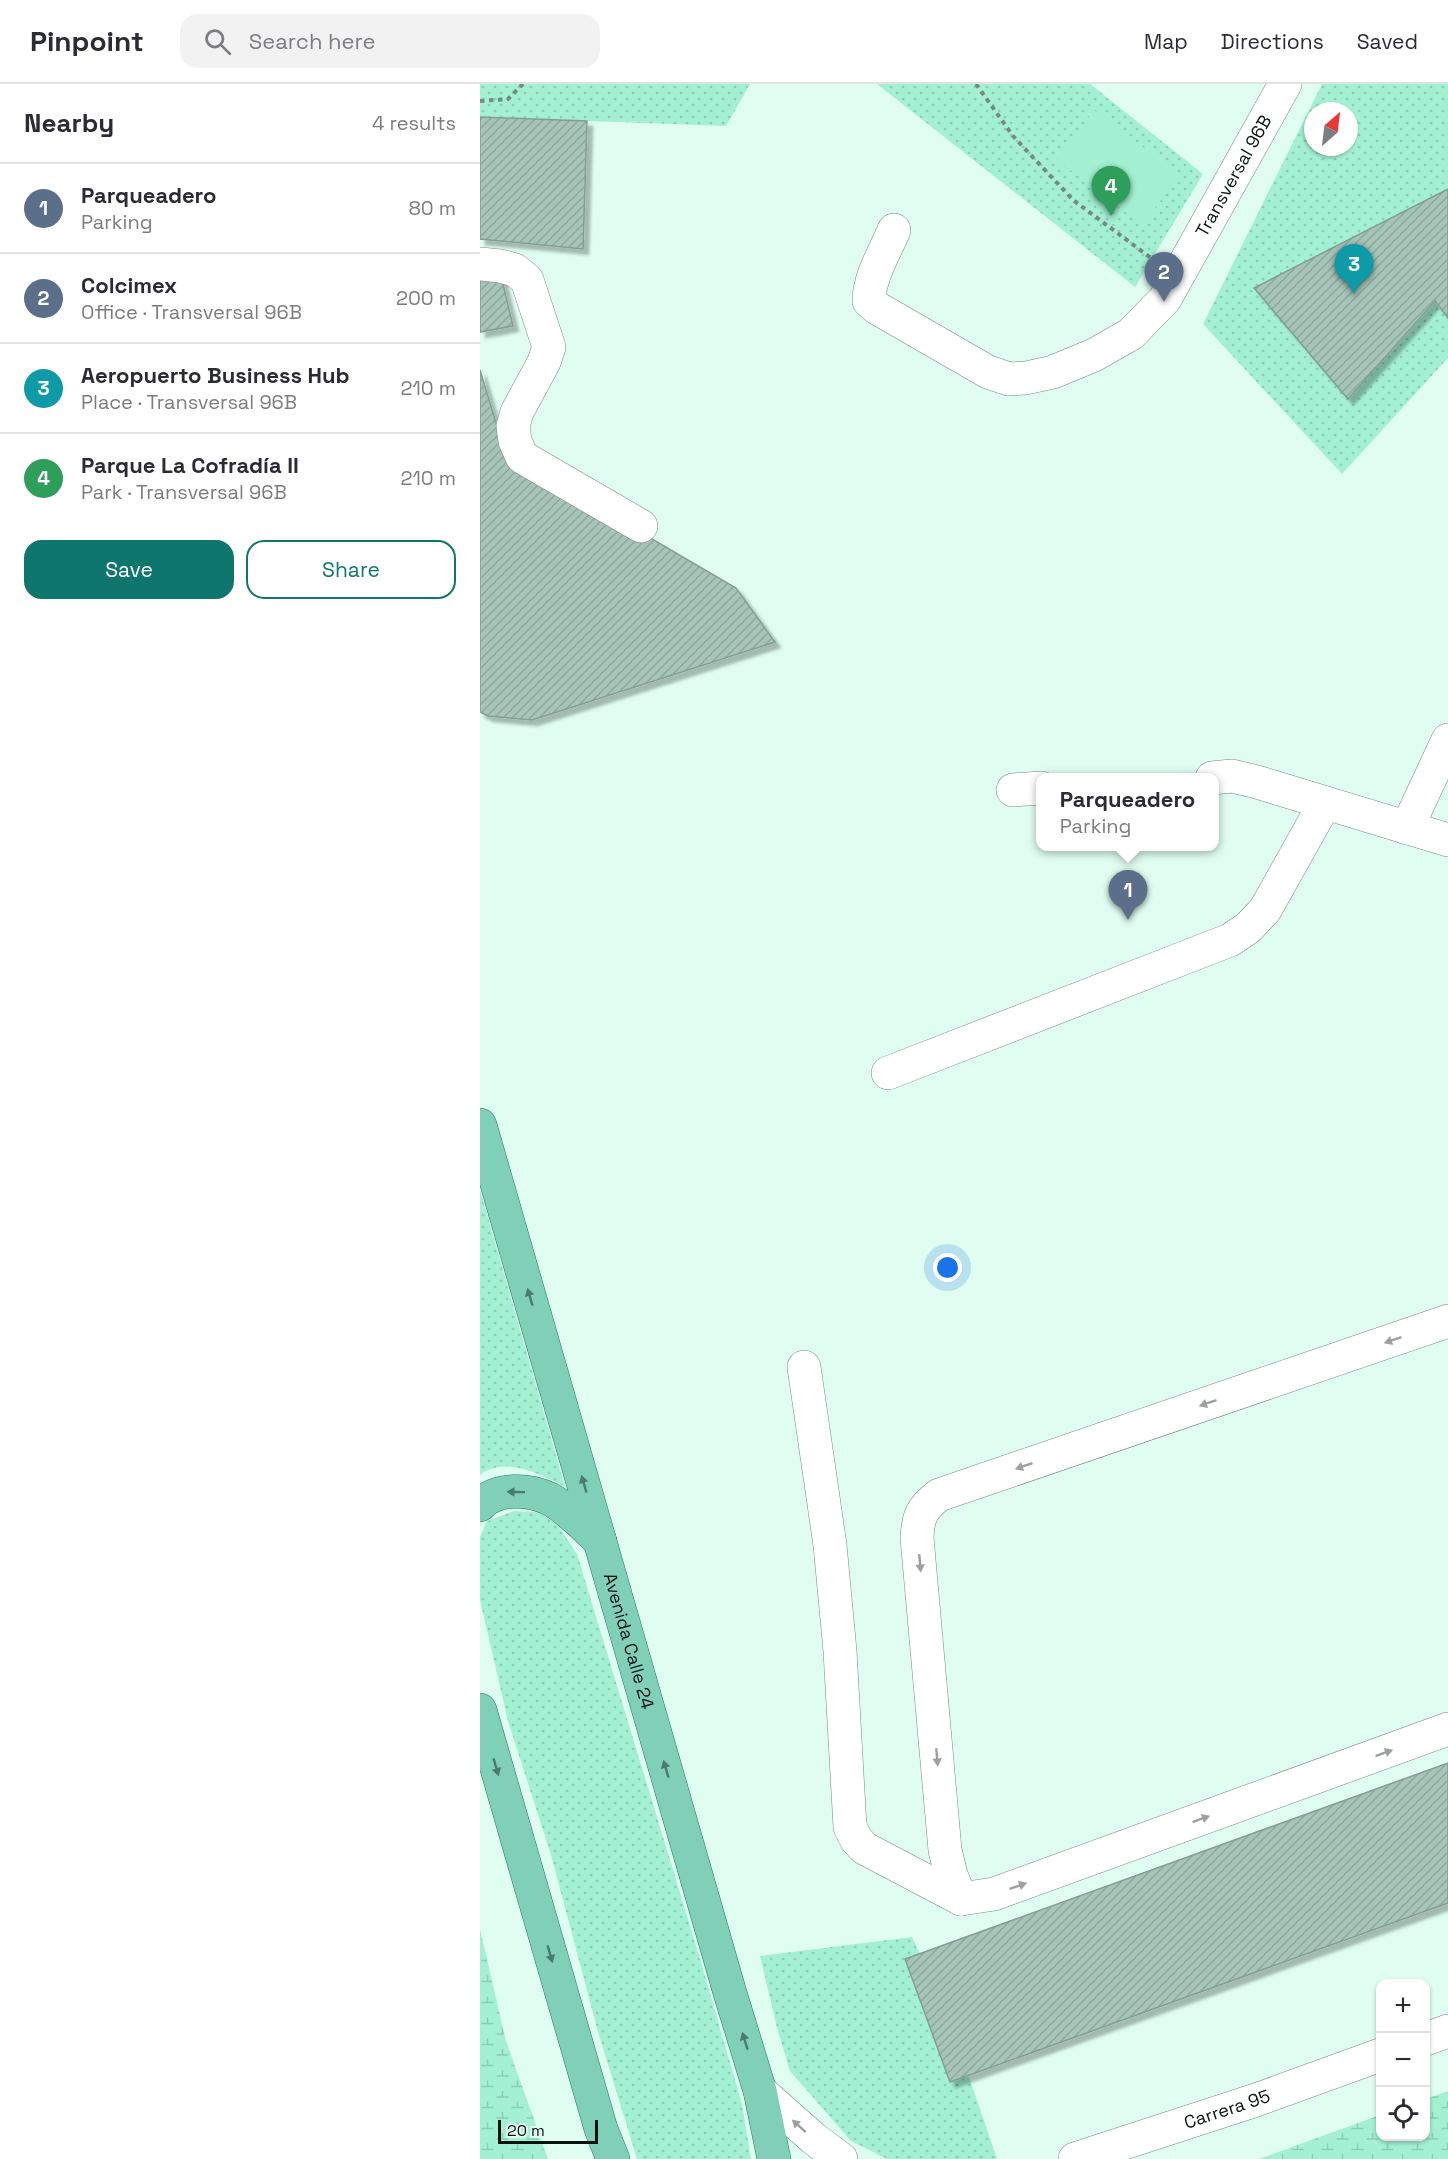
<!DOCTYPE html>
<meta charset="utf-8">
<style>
:root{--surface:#fff;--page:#f2f2f3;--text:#2b2b33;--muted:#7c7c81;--line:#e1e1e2;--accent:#0f766e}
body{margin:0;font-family:"Space Grotesk",sans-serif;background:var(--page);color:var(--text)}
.controls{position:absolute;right:18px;bottom:18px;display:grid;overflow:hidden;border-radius:12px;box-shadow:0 2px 4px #0004}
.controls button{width:54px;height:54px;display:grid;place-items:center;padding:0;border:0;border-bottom:2px solid var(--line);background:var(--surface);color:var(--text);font:30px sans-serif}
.compass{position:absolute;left:824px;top:18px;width:54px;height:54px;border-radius:50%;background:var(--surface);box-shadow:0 2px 4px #0004;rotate:28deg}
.scale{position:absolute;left:18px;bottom:15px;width:100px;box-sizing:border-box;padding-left:6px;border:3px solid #08130f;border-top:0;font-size:16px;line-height:21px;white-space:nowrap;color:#08130f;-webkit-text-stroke:4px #dffdf0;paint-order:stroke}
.you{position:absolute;left:468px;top:1184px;width:21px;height:21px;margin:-15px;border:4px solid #fff;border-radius:50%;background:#1a73e8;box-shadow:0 0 0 9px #1a73e833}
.badge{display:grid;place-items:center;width:39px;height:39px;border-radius:50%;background:var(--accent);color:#fff;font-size:20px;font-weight:700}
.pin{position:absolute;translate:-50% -50px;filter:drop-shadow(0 2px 3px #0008)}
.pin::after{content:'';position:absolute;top:32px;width:21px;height:18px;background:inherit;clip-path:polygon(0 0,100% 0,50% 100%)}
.popup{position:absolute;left:556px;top:689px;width:183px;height:78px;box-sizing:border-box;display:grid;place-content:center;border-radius:12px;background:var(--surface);filter:drop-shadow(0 2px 4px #0005);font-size:20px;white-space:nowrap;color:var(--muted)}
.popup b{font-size:22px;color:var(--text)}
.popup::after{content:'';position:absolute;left:50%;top:100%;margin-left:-12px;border:12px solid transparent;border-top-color:var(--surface)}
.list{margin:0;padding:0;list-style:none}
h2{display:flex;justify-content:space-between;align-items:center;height:78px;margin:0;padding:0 24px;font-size:26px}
h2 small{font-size:20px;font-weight:400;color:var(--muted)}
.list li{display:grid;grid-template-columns:39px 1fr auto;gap:18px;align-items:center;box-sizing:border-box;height:90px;padding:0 24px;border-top:2px solid var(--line)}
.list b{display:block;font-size:22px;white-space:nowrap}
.list p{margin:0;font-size:20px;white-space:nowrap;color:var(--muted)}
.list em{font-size:20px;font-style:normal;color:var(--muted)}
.actions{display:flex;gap:12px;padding:18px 24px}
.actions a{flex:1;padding:14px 0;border:2px solid var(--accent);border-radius:18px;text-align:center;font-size:21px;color:var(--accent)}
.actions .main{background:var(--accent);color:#fff}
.icon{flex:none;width:33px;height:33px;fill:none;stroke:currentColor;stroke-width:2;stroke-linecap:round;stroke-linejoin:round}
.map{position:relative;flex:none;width:968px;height:2075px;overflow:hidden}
header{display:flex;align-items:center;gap:36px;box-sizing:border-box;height:84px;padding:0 30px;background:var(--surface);border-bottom:2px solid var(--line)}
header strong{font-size:28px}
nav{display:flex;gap:33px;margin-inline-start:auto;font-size:21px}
.search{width:420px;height:54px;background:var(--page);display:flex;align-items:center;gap:15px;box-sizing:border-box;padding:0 21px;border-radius:18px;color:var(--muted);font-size:22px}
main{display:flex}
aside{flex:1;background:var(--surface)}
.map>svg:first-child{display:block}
.green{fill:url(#green-dots);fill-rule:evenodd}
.wetland{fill:url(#wetland-marsh)}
.pitch{fill:#a3f1d2}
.building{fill:url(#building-hatch);stroke:#839f93;stroke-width:1.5;filter:url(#shadow)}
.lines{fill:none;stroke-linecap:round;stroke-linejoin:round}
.minor-casing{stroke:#718c81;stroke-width:34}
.major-casing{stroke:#1f7a5e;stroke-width:34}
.path{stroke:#768a82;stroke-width:4;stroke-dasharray:4.5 4.5;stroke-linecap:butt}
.minor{stroke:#fff;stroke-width:33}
.major{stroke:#80d0b8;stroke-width:33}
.oneway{fill:#4a7b6c}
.oneway2{fill:#9ca19f}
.labels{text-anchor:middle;stroke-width:4.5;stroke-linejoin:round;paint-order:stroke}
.street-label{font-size:18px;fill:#08130f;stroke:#dffdf0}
</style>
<header>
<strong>Pinpoint</strong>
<div class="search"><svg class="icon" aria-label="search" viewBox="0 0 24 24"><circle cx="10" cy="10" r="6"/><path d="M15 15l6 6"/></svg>Search here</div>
<nav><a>Map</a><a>Directions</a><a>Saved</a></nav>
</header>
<main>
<aside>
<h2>Nearby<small>4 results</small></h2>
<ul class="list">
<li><span class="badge" style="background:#5c6f8a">1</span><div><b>Parqueadero</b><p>Parking</p></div><em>80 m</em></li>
<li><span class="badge" style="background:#5c6f8a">2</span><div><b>Colcimex</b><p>Office · Transversal 96B</p></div><em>200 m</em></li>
<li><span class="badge" style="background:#0f9aa8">3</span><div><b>Aeropuerto Business Hub</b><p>Place · Transversal 96B</p></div><em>210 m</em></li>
<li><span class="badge" style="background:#2e9e5b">4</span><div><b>Parque La Cofradía II</b><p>Park · Transversal 96B</p></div><em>210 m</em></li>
</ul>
<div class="actions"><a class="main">Save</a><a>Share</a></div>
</aside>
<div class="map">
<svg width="968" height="2075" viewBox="0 0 968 2075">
<defs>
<pattern id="green-dots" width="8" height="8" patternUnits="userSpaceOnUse" patternTransform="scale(1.5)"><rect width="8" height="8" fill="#a3f1d2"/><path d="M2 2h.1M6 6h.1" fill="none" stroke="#8bceb3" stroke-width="1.8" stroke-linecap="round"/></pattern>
<pattern id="wetland-marsh" width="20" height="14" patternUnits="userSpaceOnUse" patternTransform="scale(1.5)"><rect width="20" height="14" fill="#a3f1d2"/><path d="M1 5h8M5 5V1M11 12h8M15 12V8" fill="none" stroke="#8bceb3"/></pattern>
<pattern id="building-hatch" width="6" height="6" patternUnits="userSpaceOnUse" patternTransform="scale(1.5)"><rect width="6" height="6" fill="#a7c4b8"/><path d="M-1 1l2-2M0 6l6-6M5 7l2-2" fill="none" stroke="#8ea89d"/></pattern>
<filter id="shadow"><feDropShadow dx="5.5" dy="5.5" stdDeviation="1.5" flood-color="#0004"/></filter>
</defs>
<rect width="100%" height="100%" fill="#dffdf0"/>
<path class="green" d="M0 0H270L246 42 0 33Z
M397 0H610L723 90 655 203Z
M842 0H968V274L862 390 723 240ZM833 27H869V63H833Z
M0 1106 85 1403C61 1391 26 1371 0 1391Z
M34 1427 59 1428 79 1443 97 1470 218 1868 262 2020 271 2075H157L118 1948 71 1771 28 1637 0 1516V1453L7 1437Z
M432 1853 465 1922 517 2075H407L371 2057 310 1987 297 1944 280 1872Z"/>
<path class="wetland" d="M0 1845 26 1957 68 2075H0Z
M968 2007V2075H779L900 2031V2052H946V2015Z"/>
<path class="pitch" d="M614 26 700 91 662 141 577 76Z"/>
<path class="building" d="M0 33 107 37 103 165 0 155Z
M968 105V234L955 217 868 315 774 204Z
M20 188 33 242 0 248V193Z
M0 286 25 369 256 504 295 558 52 636 8 632 0 628Z
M968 1679V1819L470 1998 425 1875Z"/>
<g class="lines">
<defs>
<g id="minor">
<path id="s1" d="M414 146C405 168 389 193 389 217L397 224 508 288 529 295 546 294 573 288 614 271 651 250 685 215 805 0"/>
<path d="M0 180 20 182 35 186 47 196 69 263 64 278 37 328 33 342 35 357 42 373 161 442"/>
<path d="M732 694 752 692 777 698 968 756"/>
<path d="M533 706 561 704"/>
<path d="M927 744 968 656"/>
<path d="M408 989 750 856 768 844 785 826 845 719"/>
<path d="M324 1283 350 1461 360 1567 370 1743 376 1755 384 1764 481 1815 514 1810 968 1645"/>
<path d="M481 1815 471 1791 465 1766 437 1454C438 1432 442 1424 459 1411L968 1237"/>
<path d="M946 1955 968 1947"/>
<path d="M280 2007 333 2054 361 2075"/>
<path id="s2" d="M595 2075 776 2016 900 1971"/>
</g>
<g id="major">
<path id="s3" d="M0 1041 250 1909 280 2007 294 2075"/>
<path d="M0 1421C17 1403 49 1405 70 1415 88 1425 105 1443 120 1457"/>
<path d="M0 1626 121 2045 133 2075"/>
</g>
</defs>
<use href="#minor" class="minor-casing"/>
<use href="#major" class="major-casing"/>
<path class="path" d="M496 0 533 52 593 116 671 174
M0 17 28 15 43 0"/>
<use href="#minor" class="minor"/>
<use href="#major" class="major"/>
</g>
<defs><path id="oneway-solid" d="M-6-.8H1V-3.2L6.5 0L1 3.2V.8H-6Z" transform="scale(1.5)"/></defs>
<g class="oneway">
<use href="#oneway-solid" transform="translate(50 1213) rotate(-106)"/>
<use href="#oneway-solid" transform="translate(104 1400) rotate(-106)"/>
<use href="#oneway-solid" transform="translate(36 1408) rotate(-179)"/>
<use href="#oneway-solid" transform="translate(16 1683) rotate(74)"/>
<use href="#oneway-solid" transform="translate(186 1685) rotate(-106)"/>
<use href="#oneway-solid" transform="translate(70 1870) rotate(74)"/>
<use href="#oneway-solid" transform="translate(265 1957) rotate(-107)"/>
</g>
<g class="oneway2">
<use href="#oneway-solid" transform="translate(913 1256) rotate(161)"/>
<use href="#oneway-solid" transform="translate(728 1319) rotate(161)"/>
<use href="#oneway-solid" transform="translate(544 1382) rotate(161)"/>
<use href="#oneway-solid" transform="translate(440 1479) rotate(85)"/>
<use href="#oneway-solid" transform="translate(904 1669) rotate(-20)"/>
<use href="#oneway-solid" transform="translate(457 1673) rotate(85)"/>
<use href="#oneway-solid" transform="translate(721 1735) rotate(-20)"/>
<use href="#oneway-solid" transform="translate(538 1802) rotate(-19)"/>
<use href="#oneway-solid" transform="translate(319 2042) rotate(-138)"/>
</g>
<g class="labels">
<g class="street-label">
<text dy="6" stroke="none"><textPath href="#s1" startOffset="558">Transversal 96B</textPath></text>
<text dy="6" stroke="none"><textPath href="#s3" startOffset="537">Avenida Calle 24</textPath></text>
<text dy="6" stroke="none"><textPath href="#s2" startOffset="160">Carrera 95</textPath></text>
</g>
</g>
</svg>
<div class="controls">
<button>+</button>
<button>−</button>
<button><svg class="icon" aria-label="locate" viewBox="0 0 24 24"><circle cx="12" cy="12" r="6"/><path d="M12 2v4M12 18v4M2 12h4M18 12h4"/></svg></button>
</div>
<svg class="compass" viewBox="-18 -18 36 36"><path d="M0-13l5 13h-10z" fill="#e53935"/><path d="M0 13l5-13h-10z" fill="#7c7c81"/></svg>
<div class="scale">20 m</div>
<div class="you"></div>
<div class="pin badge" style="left:648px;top:836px;background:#5c6f8a">1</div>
<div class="popup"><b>Parqueadero</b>Parking</div>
<div class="pin badge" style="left:684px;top:218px;background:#5c6f8a">2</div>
<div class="pin badge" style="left:874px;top:210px;background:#0f9aa8">3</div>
<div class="pin badge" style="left:631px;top:132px;background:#2e9e5b">4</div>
</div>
</main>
